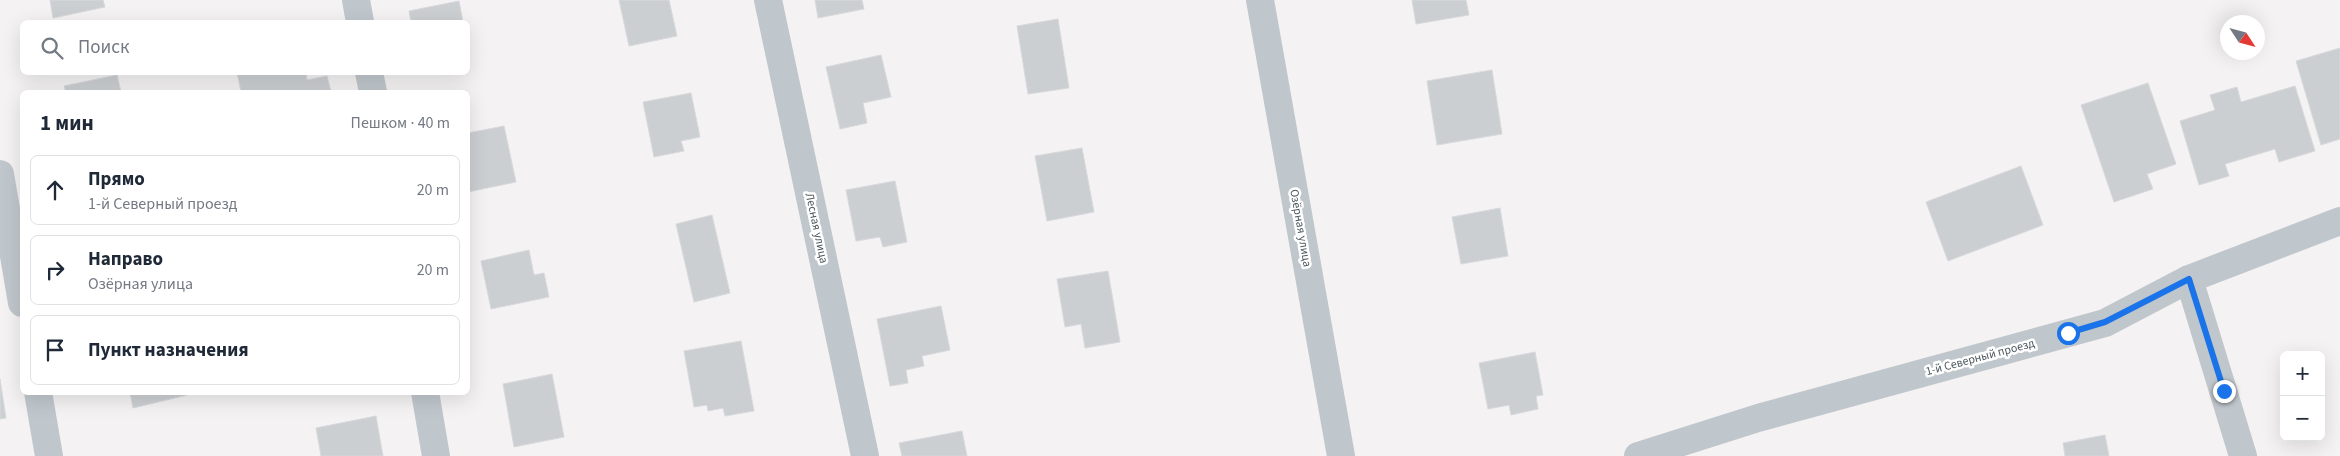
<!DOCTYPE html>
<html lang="ru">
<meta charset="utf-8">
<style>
:root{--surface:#fff;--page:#f6f6f7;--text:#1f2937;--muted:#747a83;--line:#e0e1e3}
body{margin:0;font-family:"Source Sans 3",sans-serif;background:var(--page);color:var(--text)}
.controls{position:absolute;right:15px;bottom:15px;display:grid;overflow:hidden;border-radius:8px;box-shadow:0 5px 20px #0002}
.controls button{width:45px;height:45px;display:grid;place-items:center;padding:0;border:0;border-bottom:1px solid var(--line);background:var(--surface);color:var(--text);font:25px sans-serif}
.compass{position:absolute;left:2220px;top:15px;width:45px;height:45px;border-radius:50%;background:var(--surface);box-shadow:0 5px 20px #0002;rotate:126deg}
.stop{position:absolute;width:15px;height:15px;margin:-11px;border:4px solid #1a73e8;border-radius:50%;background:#fff}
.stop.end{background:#1a73e8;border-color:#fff;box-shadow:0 1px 5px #0008}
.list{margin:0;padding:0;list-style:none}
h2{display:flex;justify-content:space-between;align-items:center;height:65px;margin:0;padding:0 20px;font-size:21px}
h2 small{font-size:16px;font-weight:400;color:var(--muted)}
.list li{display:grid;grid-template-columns:32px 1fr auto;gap:15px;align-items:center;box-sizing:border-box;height:70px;margin:0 10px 10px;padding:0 10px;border:1px solid var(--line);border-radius:8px}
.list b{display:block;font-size:19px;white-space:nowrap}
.list p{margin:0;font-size:16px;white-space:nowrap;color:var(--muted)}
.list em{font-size:16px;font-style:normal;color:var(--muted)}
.icon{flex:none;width:28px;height:28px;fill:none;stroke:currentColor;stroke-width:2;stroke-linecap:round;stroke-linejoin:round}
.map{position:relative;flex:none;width:2340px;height:456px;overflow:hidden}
.search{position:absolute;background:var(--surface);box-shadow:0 5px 20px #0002;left:20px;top:20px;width:450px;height:55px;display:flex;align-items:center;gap:12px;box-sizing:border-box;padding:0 18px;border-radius:8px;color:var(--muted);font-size:19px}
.panel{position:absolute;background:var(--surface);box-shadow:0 5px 20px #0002;left:20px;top:90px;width:450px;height:305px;border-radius:8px}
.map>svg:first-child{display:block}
.building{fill:#cccfd2;stroke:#d7d9dc}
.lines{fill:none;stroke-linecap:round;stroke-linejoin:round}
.minor{stroke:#c0c7cc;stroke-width:28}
.route{stroke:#1a73e8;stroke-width:6}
.labels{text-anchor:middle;stroke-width:5;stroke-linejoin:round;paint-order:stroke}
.street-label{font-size:12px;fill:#4c575d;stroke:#fff}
</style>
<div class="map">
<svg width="2340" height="456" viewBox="0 0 2340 456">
<rect width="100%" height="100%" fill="#f4f2f2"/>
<path class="building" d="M50 0H103L105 7 53 18Z
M619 0H669L677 36 629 46Z
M815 0H862L864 9 818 18Z
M1412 0H1466L1469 15 1416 24Z
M459 1 463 22H411L409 11Z
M1058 19 1069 88 1028 94 1017 26Z
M2340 48V139L2321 145 2296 61Z
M881 55 891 97 863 103 867 123 840 129 826 67Z
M1492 70 1502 134 1437 145 1427 81Z
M237 72H306L307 80 327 76 331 92H241Z
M117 75 121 92H66L64 86Z
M2148 83 2176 164 2147 174 2153 189 2114 202 2081 105Z
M2295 86 2315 151 2279 162 2275 149 2225 164 2229 176 2199 185 2180 121 2215 110 2210 95 2237 87 2241 102Z
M691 93 700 137 681 141 684 151 654 157 643 102Z
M504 126 516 182 468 192V133Z
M1082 148 1094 212 1047 221 1035 156Z
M2021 166 2043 225 1948 261 1926 202Z
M895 181 907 242 883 247 880 237 856 241 846 190Z
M1500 208 1508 256 1461 264 1452 217Z
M712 215 730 293 694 302 676 224Z
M529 250 534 275 544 273 549 297 491 309 481 261Z
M1108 271 1120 342 1085 348 1081 324 1065 327 1057 279Z
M941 306 950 350 922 356 924 366 906 370 908 383 890 386 877 319Z
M741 341 754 411 725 416 723 408 708 411 707 405 694 407 684 351Z
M1535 352 1543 395 1536 396 1538 409 1511 415 1509 405 1488 409 1479 363Z
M552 374 564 437 514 447 503 384Z
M0 379 6 418 0 419Z
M130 392H187V395L133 408Z
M376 416 383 456H321L316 428Z
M962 431 967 456H902L899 443Z
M2105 435 2109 456H2065L2063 443Z"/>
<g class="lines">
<path class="minor" d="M356 0 360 22
M768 0 865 456
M1260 0 1341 456
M369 72 373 92
M0 174 22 303
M2189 279 2243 456
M38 392 49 456
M425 392 436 456
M1638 456 1758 418 2105 323 2189 279 2340 221"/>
</g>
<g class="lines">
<path class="route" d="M2068 333 2105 322 2189 279 2224 391"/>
</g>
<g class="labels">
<g class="street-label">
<text transform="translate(817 228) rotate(78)" y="4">Лесная улица</text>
<text transform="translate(1301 228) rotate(80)" y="4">Озёрная улица</text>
<text transform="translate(1980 357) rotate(-15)" y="4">1-й Северный проезд</text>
</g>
</g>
</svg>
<div class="controls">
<button>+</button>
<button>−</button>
</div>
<svg class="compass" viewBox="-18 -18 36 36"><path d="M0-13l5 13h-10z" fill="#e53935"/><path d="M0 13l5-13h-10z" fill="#747a83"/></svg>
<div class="stop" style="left:2068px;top:333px"></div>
<div class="stop end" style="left:2224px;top:391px"></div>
<div class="search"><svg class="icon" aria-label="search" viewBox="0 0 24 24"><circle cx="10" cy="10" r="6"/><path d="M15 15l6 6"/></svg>Поиск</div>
<section class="panel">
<h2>1 мин<small>Пешком · 40 m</small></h2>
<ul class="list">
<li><svg class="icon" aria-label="ahead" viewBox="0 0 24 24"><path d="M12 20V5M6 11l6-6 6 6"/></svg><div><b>Прямо</b><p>1-й Северный проезд</p></div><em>20 m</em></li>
<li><svg class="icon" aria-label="right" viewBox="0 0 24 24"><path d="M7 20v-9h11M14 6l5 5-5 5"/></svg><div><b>Направо</b><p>Озёрная улица</p></div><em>20 m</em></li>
<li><svg class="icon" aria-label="arrive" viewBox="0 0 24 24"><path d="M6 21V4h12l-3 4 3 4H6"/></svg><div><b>Пункт назначения</b></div></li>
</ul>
</section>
</div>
